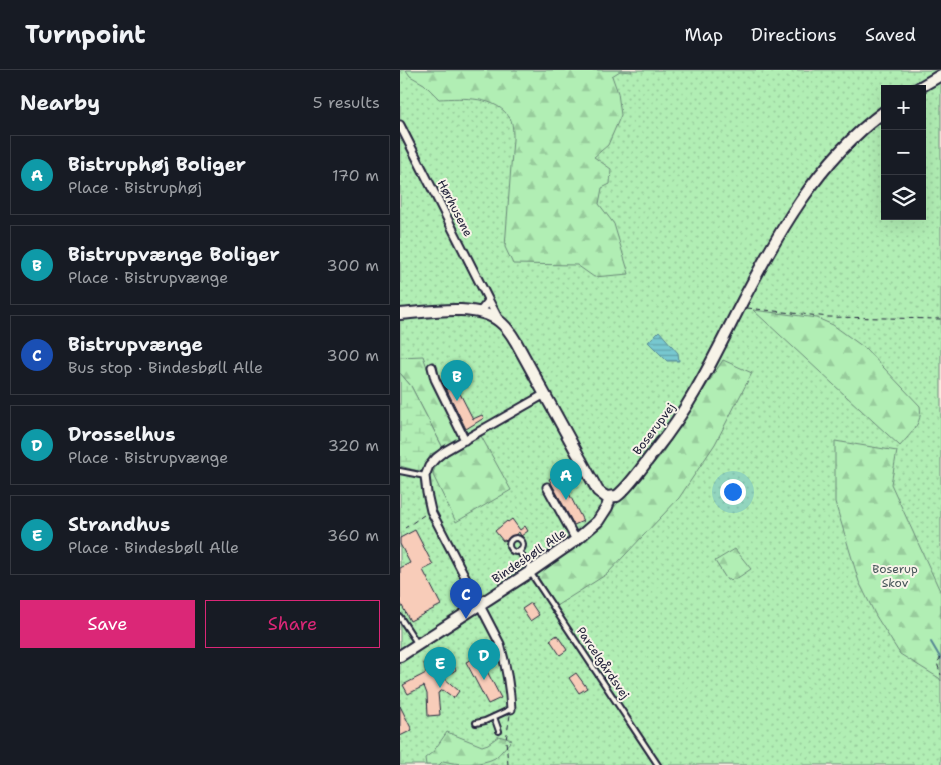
<!DOCTYPE html>
<meta charset="utf-8">
<style>
:root{--surface:#171b24;--page:#242831;--text:#f1f3f6;--muted:#9ea1a6;--line:#363941;--accent:#db2777}
body{margin:0;font-family:"Shantell Sans",sans-serif;background:var(--page);color:var(--text)}
.controls{position:absolute;right:15px;top:15px;display:grid;overflow:hidden;border-radius:0px;box-shadow:0 5px 20px #0002}
.controls button{width:45px;height:45px;display:grid;place-items:center;padding:0;border:0;border-bottom:1px solid var(--line);background:var(--surface);color:var(--text);font:25px sans-serif}
.you{position:absolute;left:332px;top:421px;width:18px;height:18px;margin:-12px;border:4px solid #fff;border-radius:50%;background:#1a73e8;box-shadow:0 0 0 8px #1a73e833}
.badge{display:grid;place-items:center;width:32px;height:32px;border-radius:50%;background:var(--accent);color:#fff;font-size:16px;font-weight:700}
.pin{position:absolute;translate:-50% -41px;filter:drop-shadow(0 1px 2px #0008)}
.pin::after{content:'';position:absolute;top:26px;width:18px;height:15px;background:inherit;clip-path:polygon(0 0,100% 0,50% 100%)}
.list{margin:0;padding:0;list-style:none}
h2{display:flex;justify-content:space-between;align-items:center;height:65px;margin:0;padding:0 20px;font-size:21px}
h2 small{font-size:16px;font-weight:400;color:var(--muted)}
.list li{display:grid;grid-template-columns:32px 1fr auto;gap:15px;align-items:center;box-sizing:border-box;height:80px;margin:0 10px 10px;padding:0 10px;border:1px solid var(--line);border-radius:0px}
.list b{display:block;font-size:19px;white-space:nowrap}
.list p{margin:0;font-size:16px;white-space:nowrap;color:var(--muted)}
.list em{font-size:16px;font-style:normal;color:var(--muted)}
.actions{display:flex;gap:10px;padding:15px 20px}
.actions a{flex:1;padding:11px 0;border:1px solid var(--accent);border-radius:0px;text-align:center;font-size:18px;color:var(--accent)}
.actions .main{background:var(--accent);color:#fff}
.icon{flex:none;width:28px;height:28px;fill:none;stroke:currentColor;stroke-width:2;stroke-linecap:round;stroke-linejoin:round}
.map{position:relative;flex:none;width:541px;height:695px;overflow:hidden}
header{display:flex;align-items:center;gap:30px;box-sizing:border-box;height:70px;padding:0 25px;background:var(--surface);border-bottom:1px solid var(--line)}
header strong{font-size:24px}
nav{display:flex;gap:28px;margin-inline-start:auto;font-size:18px}
main{display:flex}
aside{flex:1;background:var(--surface)}
.map>svg:first-child{display:block}
.green{fill:url(#green-dots);stroke:#6a8878;fill-rule:evenodd}
.forest{fill:url(#forest-firs);stroke:#6a8878}
.wetland{fill:url(#wetland-marsh);stroke:#6a8878}
.water{fill:url(#water-rules);stroke:#558694}
.lines{fill:none;stroke-linecap:round;stroke-linejoin:round}
.stream{stroke:#558694;stroke-width:2}
.building{fill:#f8ccb9;stroke:#22223b}
.lane-casing{stroke:#22223b;stroke-width:8}
.street-casing{stroke:#22223b;stroke-width:11}
.secondary-casing{stroke:#22223b;stroke-width:14}
.path{stroke:#22223b;stroke-width:1;stroke-dasharray:5 4;stroke-linecap:butt}
.lane{stroke:#f7f3e8;stroke-width:4}
.street{stroke:#f7f3e8;stroke-width:7}
.secondary{stroke:#f7f3e8;stroke-width:10}
.labels{text-anchor:middle;stroke-width:4;stroke-linejoin:round;paint-order:stroke}
.street-label{font-size:12px;fill:#22223b;stroke:#f7f3e8}
.park-label{font-size:12px;fill:#465559;stroke:#f7f3e8}
</style>
<header>
<strong>Turnpoint</strong>
<nav><a>Map</a><a>Directions</a><a>Saved</a></nav>
</header>
<main>
<aside>
<h2>Nearby<small>5 results</small></h2>
<ul class="list">
<li><span class="badge" style="background:#0f9aa8">A</span><div><b>Bistruphøj Boliger</b><p>Place · Bistruphøj</p></div><em>170 m</em></li>
<li><span class="badge" style="background:#0f9aa8">B</span><div><b>Bistrupvænge Boliger</b><p>Place · Bistrupvænge</p></div><em>300 m</em></li>
<li><span class="badge" style="background:#1a4fb4">C</span><div><b>Bistrupvænge</b><p>Bus stop · Bindesbøll Alle</p></div><em>300 m</em></li>
<li><span class="badge" style="background:#0f9aa8">D</span><div><b>Drosselhus</b><p>Place · Bistrupvænge</p></div><em>320 m</em></li>
<li><span class="badge" style="background:#0f9aa8">E</span><div><b>Strandhus</b><p>Place · Bindesbøll Alle</p></div><em>360 m</em></li>
</ul>
<div class="actions"><a class="main">Save</a><a>Share</a></div>
</aside>
<div class="map">
<svg width="541" height="695" viewBox="0 0 541 695">
<defs>
<pattern id="green-dots" width="8" height="8" patternUnits="userSpaceOnUse" patternTransform="scale(1.25)"><rect width="8" height="8" fill="#b1eeb4"/><path d="M2 2h.1M6 6h.1" fill="none" stroke="#98cc9c" stroke-width="1.8" stroke-linecap="round"/></pattern>
<pattern id="forest-firs" width="22" height="20" patternUnits="userSpaceOnUse" patternTransform="scale(1.25)"><rect width="22" height="20" fill="#b1eeb4"/><path d="M5 1l3.5 6h-7zM16 11l3.5 6h-7z" fill="#98cc9c"/></pattern>
<pattern id="wetland-marsh" width="20" height="14" patternUnits="userSpaceOnUse" patternTransform="scale(1.25)"><rect width="20" height="14" fill="#b1eeb4"/><path d="M1 5h8M5 5V1M11 12h8M15 12V8" fill="none" stroke="#98cc9c"/></pattern>
<pattern id="water-rules" width="6" height="5" patternUnits="userSpaceOnUse" patternTransform="scale(1.25)"><rect width="6" height="5" fill="#77c8d0"/><path d="M0 2.5h6" fill="none" stroke="#61a2aa"/></pattern>
</defs>
<rect width="100%" height="100%" fill="#f7ebdf"/>
<filter id="ink" filterUnits="userSpaceOnUse"><feTurbulence type="fractalNoise" baseFrequency=".02" numOctaves="2"/><feDisplacementMap in="SourceGraphic" scale="10" xChannelSelector="R" yChannelSelector="G"/><feConvolveMatrix kernelMatrix="1 2 1 2 8 2 1 2 1" color-interpolation-filters="sRGB"/></filter>
<g filter="url(#ink)">
<path class="green" d="M0 0H541V695H0ZM485 19H522V146H485Z"/>
<path class="forest" d="M6 0H231L232 2 220 1 212 6 218 23 221 45 208 75 194 87 211 99 210 114 202 118 199 134 214 154 229 204 194 207 177 195 113 194 105 177 113 69C113 63 113 55 111 50 97 25 63 28 39 29L24 14 10 6Z
M353 240 417 248 433 255 466 279 520 336C523 353 511 363 500 376Z
M23 286 31 309 62 367 43 378 11 316 0 303V287Z
M323 290 352 303 315 374 279 428 207 504 156 536 135 502 185 466 209 443 261 385Z
M81 366 111 420 56 452 33 405C33 388 68 374 81 366Z
M435 371 497 381 491 414 541 523V611L539 608 500 584 476 546 459 512 435 432Z
M335 479 351 499 336 509 327 510 315 491Z
M47 662 82 676 88 674 99 666 112 670C106 676 101 683 95 688 83 695 57 695 43 691L39 695H26L25 688 33 682Z"/>
<path class="wetland" d="M0 303 11 316 43 378 31 384 22 402 0 396Z"/>
<path class="water" d="M259 261 278 283 279 291H267L248 272Z"/>
<g class="lines">
<path class="stream" d="M531 572 541 589"/>
</g>
<path class="building" d="M52 308 73 349 82 345 84 348 66 359 43 312Z
M159 404 183 451 174 455 149 409Z
M112 449 120 460 125 456 128 461 121 466 119 462 106 471 105 470 103 471 95 461 107 451 108 452Z
M15 460 33 495 23 500 41 535 10 551 0 532V498L10 493 0 474V468Z
M131 533 139 545 130 551 122 539Z
M157 565 167 580 160 585 150 570Z
M79 586 101 628 88 634 66 592Z
M51 590 56 600 43 607 59 621 54 628 43 620 38 623 40 645 28 646 27 624 24 616 8 624 3 615 26 603 24 593 34 592 35 598Z
M176 603 187 618 179 623 169 608Z
M0 636 12 660 0 666Z"/>
<g class="lines">
<defs>
<path id="lane" d="M0 401 25 406
M109 475a7 7 0 1 1 14 0a7 7 0 1 1-14 0Z
M119 481 131 499
M130 502 258 695
M0 547 17 573
M94 647 99 661
M76 653 85 651 111 639"/>
<path id="street" d="M0 55 89 231 80 242
M89 231 99 250
M32 297 35 309 65 370
M147 417 176 470
M111 639C110 616 106 596 100 574L31 441 27 423 25 406 29 396 36 388 45 381 145 324"/>
<path id="secondary" d="M517 19 541 5
M0 244C28 242 76 233 99 251 107 257 112 265 116 272L198 421 206 427 217 426C230 416 246 392 256 379 291 336 314 287 339 238 376 166 418 90 485 41
M0 586 130 502 176 470 198 451 207 437 210 428"/>
</defs>
<use href="#lane" class="lane-casing"/>
<use href="#street" class="street-casing"/>
<use href="#secondary" class="secondary-casing"/>
<path class="path" d="M347 238 429 247 541 249
M5 458 24 445
M541 587 537 593 541 605
M108 695 106 670 110 645"/>
<use href="#lane" class="lane"/>
<use href="#street" class="street"/>
<use href="#secondary" class="secondary"/>
</g>
</g>
<g class="labels">
<g class="street-label">
<text transform="translate(55 138) rotate(63)" y="4">Hørhusene</text>
<text transform="translate(254 359) rotate(-53)" y="4">Boserupvej</text>
<text transform="translate(129 486) rotate(-34)" y="4">Bindesbøll Alle</text>
<text transform="translate(203 593) rotate(56)" y="4">Parcelgårdsvej</text>
</g>
<g class="park-label">
<text x="495" y="503">Boserup<tspan x="495" dy="14">Skov</tspan></text>
</g>
</g>
</svg>
<div class="controls">
<button>+</button>
<button>−</button>
<button><svg class="icon" aria-label="layers" viewBox="0 0 24 24"><path d="M12 4l9 5-9 5-9-5zM3 14l9 5 9-5"/></svg></button>
</div>
<div class="you"></div>
<div class="pin badge" style="left:166px;top:430px;background:#0f9aa8">A</div>
<div class="pin badge" style="left:57px;top:331px;background:#0f9aa8">B</div>
<div class="pin badge" style="left:66px;top:549px;background:#1a4fb4">C</div>
<div class="pin badge" style="left:84px;top:610px;background:#0f9aa8">D</div>
<div class="pin badge" style="left:40px;top:618px;background:#0f9aa8">E</div>
</div>
</main>
